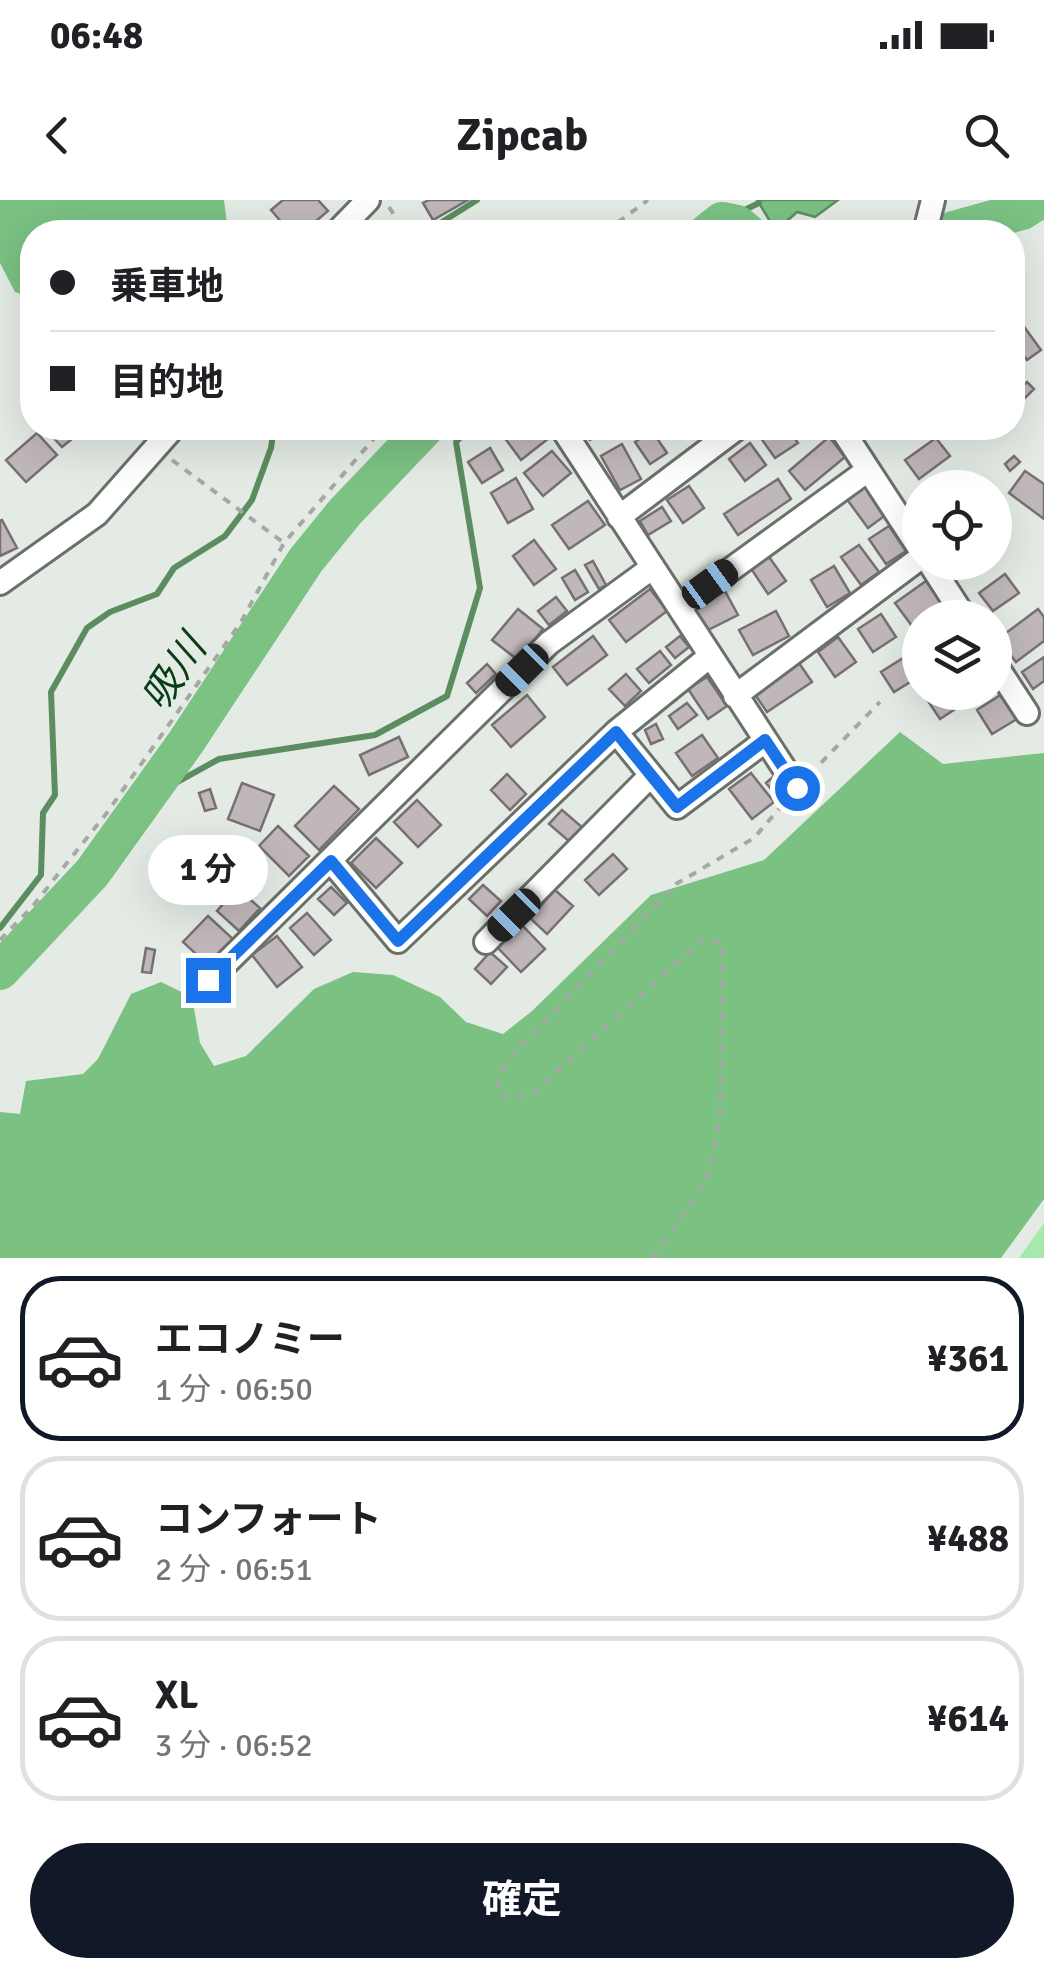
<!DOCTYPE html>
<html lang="ja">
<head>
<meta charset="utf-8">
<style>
	body { margin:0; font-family:Signika,"Noto Sans JP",sans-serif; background:#f6f6f6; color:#202124; height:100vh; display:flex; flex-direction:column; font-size:38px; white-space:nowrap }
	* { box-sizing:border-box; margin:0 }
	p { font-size:32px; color:#757577 }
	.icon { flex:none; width:55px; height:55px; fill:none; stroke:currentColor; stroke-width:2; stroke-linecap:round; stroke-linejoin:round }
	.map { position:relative; height:1058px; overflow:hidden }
	.panel { display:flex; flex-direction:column; background:#fff; flex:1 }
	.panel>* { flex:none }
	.hud { position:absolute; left:20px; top:20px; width:1005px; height:220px; border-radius:40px; box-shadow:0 10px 40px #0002; display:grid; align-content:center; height:220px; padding:0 30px; background:#fff }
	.tools { position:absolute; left:902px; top:270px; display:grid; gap:20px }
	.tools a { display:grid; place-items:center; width:110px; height:110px; border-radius:50%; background:#fff; box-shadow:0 10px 40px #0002; font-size:50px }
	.end { position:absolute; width:45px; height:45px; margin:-22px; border:12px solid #1a73e8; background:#fff; box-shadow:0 0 0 5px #fff }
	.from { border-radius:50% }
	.bubble { position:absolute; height:70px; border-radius:35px; background:#fff; box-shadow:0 10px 40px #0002; font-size:32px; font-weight:700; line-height:70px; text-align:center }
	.car { position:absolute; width:30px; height:60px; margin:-30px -15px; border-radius:12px; box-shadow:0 0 8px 2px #0007; background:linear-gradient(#222 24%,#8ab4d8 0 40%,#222 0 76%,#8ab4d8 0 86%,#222 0) }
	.hud b { display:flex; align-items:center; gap:35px; height:95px; font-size:38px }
	.hud b+b { border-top:2px solid #e0e0e0 }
	.hud i { width:25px; height:25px; background:#202124 }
	ul { padding:18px 0 0; list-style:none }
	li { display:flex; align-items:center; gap:30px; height:165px; margin:0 20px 15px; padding:0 10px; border:5px solid #e0e0e0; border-radius:40px }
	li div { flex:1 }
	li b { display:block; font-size:38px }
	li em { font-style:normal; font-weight:700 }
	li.current { border-color:#111827 }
	li>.icon { width:90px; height:90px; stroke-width:1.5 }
	.primary-button { display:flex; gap:20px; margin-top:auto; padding:20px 30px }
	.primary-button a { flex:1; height:115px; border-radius:60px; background:#111827; color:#fff; font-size:40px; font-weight:700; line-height:115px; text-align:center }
	.status { display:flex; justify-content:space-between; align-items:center; height:70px; padding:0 50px; background:#fff; direction:ltr }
	.status svg { height:28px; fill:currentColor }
	header { display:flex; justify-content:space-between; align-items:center; height:130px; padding:0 30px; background:#fff; font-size:45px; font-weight:700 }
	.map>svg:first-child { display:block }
</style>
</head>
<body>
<div class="status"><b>06:48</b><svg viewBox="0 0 49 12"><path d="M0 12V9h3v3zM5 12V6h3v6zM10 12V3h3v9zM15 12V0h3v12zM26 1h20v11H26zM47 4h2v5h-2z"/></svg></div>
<header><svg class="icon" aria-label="back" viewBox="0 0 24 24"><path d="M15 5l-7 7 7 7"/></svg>Zipcab<svg class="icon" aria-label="search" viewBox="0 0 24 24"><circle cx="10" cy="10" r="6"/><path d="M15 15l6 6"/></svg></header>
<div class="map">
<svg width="1044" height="1058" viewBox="0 0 1044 1058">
	<rect width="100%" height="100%" fill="#e4ebe5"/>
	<!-- green -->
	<path fill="#a7e8ad" d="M1044,1023v35h-25z"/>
	<!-- forest -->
	<path fill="#7ac182" d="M0,0h224l4,32h-196v66l-17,-6 -15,-29z
		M900,532l43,32 101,-11v446l-43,59h-1001v-146l20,2 6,-33 57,-7 15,-15 33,-65 30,-12 31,15 8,46 14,23 32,-10 68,-67 39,-17 40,3 47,22 26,25 37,12 29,-23 119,-116 113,-35z"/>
	<!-- water -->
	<path fill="#7bc283" stroke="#5b8d60" stroke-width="2.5" d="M757,0h81l-23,17 -18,-5 -21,19z"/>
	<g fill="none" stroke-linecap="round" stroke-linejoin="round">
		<!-- stream -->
		<path stroke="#5b8d60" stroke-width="6" d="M722,21l37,-18
			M426,32l51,-32
			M141,602l78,-43 156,-24 72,-39 33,-108 -24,-146 14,-14
			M0,728l41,-53 2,-62 12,-18 -4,-103 36,-64 23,-16 47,-18 17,-26 51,-32 27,-36 19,-52 3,-20"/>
		<!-- river -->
		<path stroke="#7bc283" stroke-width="38" d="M708,32l14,-11 15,3 10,8
			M946,32l76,-21 17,-11
			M0,771l92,-98 94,-131 120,-182 39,-48 80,-84"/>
	</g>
	<!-- building -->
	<path fill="#c0b7bb" stroke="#776f72" stroke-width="2.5" d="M283,0h35l10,11 -25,21h-13l-19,-22z
		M429,0h39l-35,20 -10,-17z
		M1012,110l29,40 -14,10 -15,-20z
		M1027,182l7,7 -21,21 -1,-14z
		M59,228h14l5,6 -16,13 -11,-12z
		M108,228h20l-9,9z
		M516,228h24l9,10 -28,22 -17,-23z
		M580,228h16l4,4 -10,8z
		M766,228h21l11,15 -23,15 -17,-24z
		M652,231l15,22 -17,11 -15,-22z
		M37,233l20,22 -31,27 -20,-22z
		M829,237l16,20 -40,33 -16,-19z
		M936,238l14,18 -31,23 -14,-19z
		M750,243l16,22 -21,16 -16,-22z
		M622,244l19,35 -21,11 -19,-34z
		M490,248l13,22 -21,13 -14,-21z
		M552,251l19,22 -28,23 -19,-23z
		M1014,256l6,6 -10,9 -5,-7z
		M1025,271l19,13v35l-35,-26z
		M960,275l9,13h-27z
		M516,278l17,31 -25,14 -17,-30z
		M778,279l13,20 -53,36 -14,-21z
		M865,284l22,30 -19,14 -22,-30z
		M689,286l15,22 -21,15 -16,-23z
		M588,301l17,24 -36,24 -17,-24z
		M662,307l9,14 -23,14 -8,-14z
		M2,320l15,28 -17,8v-35z
		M889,326l17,25 -20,13 -17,-25z
		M534,340l22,29 -22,16 -21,-29z
		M859,345l20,27 -18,13 -20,-28z
		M767,354l19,27 -18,13 -18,-27z
		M593,361l13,24 -7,4 -14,-24z
		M949,362h33l-23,16z
		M834,366l16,27 -23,14 -16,-27z
		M575,370l13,22 -13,8 -13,-22z
		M1005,374l14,19 -26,18 -14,-18z
		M926,381l17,23 -31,22 -17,-23z
		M650,389l17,22 -41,31 -17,-22z
		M725,391l13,24 -32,16 -12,-23z
		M556,397l11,14 -18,14 -11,-14z
		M518,409l25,20 -25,31 -26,-20z
		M1038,409l6,8v24l-28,21 -18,-23z
		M776,411l13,25 -36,19 -14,-25z
		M881,414l15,23 -23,15 -15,-23z
		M593,436l14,19 -40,30 -14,-18z
		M680,436l9,11 -14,11 -9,-11z
		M838,437l18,25 -21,15 -17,-25z
		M660,451l11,14 -22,18 -12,-14z
		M911,453l9,14v9l-26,16 -13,-20z
		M1044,457v24l-11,8 -11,-17z
		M799,463l13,19 -45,30 -13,-19z
		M487,464l9,10 -20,19 -9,-10z
		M626,474l15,17 -16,15 -16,-17z
		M707,477l20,29 -19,13 -20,-30z
		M927,492h46l2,4 -35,23 -16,-24z
		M1002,494l15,25 -25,15 -15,-24z
		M527,495l18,22 -34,30 -19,-22z
		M687,503l10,12 -19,14 -9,-13z
		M656,524l7,15 -12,5 -6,-14z
		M702,535l16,23 -26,18 -16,-23z
		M399,537l9,20 -39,18 -9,-20z
		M751,573l23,29 -22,17 -23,-30z
		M507,574l19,20 -16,16 -19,-20z
		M775,575l10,13 -9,7 -10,-12z
		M242,583l32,12 -14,36 -32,-12z
		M334,586l25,23 -40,41 -24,-24z
		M210,589l6,19 -11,3 -6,-18z
		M417,600l24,25 -23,22 -24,-25z
		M562,610l21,18 -13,14 -21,-18z
		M278,626l31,30 -20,20 -30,-30z
		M376,638l26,25 -26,25 -25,-25z
		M613,654l14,15 -28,26 -14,-15z
		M223,658l2,22 -41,5 -2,-22z
		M483,685l18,16 -14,15 -18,-17z
		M331,687l16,16 -13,12 -16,-16z
		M237,688l23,20 -21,23 -22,-20z
		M555,690l18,16 -26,28 -17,-16z
		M307,713l24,27 -17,15 -24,-27z
		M208,716l26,24 -25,26 -26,-24z
		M520,723l25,26 -24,23 -25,-26z
		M277,736l25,31 -25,20 -25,-32z
		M146,748l9,2 -4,23 -9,-1z
		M490,752l17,15 -16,17 -16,-15z"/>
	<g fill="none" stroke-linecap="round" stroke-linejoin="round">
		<!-- minor casing -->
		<g stroke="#6a706a" stroke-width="28">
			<path id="minor" d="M337,32l31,-32
				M925,32l8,-32
				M562,228l235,360
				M841,228l79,121
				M619,317l118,-89
				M929,362l36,56
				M0,383l97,-69 76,-86
				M679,407l189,-137
				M995,464l32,49
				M735,496l185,-138
				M616,532l61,75 88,-66
				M331,661l67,80 218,-209 93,-75
				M486,742l165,-167
				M209,780l340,-337 104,-76"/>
		</g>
		<!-- path -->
		<path stroke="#a4a9a4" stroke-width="4" stroke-dasharray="8 8" stroke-linecap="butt" d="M389,7l16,25
			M605,32l43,-32
			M172,260l112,83
			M810,574l70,-72
			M0,740l32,-33 74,-93 135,-192 43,-79 99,-115
			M653,1058l53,-77 14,-59 2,-180 -19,-3 -173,157h-26l-7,-12 10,-23 169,-177 78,-46 30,-35"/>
		<!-- minor -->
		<use href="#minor" stroke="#fff" stroke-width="22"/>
	</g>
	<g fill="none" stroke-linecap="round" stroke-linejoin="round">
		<!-- route -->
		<path stroke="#1a73e8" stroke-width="12" d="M208,780l123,-119 67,80 218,-209 61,75 88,-67 32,48"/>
	</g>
	<g text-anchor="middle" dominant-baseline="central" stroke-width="9" stroke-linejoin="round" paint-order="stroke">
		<!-- water labels -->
		<g font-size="40" font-style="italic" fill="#093e15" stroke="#e4ebe5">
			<text transform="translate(174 473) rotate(-56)">吸川</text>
		</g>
	</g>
</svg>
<div class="tools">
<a><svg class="icon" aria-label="locate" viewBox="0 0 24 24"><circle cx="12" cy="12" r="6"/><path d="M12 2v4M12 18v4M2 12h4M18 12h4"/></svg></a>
<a><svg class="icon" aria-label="layers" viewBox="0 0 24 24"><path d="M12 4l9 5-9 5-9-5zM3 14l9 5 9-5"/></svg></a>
</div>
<i class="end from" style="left:797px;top:588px"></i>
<i class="end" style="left:208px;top:780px"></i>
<div class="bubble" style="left:148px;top:635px;width:120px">1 分</div>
<i class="car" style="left:710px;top:384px;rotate:54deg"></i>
<i class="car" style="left:522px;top:470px;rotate:225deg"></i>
<i class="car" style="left:514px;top:715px;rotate:225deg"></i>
<div class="hud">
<b><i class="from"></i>乗車地</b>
<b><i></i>目的地</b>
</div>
</div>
<section class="panel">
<ul>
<li class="current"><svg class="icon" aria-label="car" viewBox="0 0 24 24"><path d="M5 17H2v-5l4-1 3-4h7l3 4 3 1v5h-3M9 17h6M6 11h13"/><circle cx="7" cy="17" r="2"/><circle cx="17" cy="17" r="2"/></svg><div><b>エコノミー</b><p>1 分 · 06:50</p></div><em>¥361</em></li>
<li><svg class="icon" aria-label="car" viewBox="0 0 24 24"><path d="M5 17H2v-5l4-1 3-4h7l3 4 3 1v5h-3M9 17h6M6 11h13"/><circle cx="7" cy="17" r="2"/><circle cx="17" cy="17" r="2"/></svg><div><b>コンフォート</b><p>2 分 · 06:51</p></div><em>¥488</em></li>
<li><svg class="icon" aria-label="car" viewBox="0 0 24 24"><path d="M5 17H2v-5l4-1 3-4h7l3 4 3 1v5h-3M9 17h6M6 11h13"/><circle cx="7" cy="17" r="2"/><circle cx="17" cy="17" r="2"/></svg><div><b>XL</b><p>3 分 · 06:52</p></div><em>¥614</em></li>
</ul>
<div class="primary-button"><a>確定</a></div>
</section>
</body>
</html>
